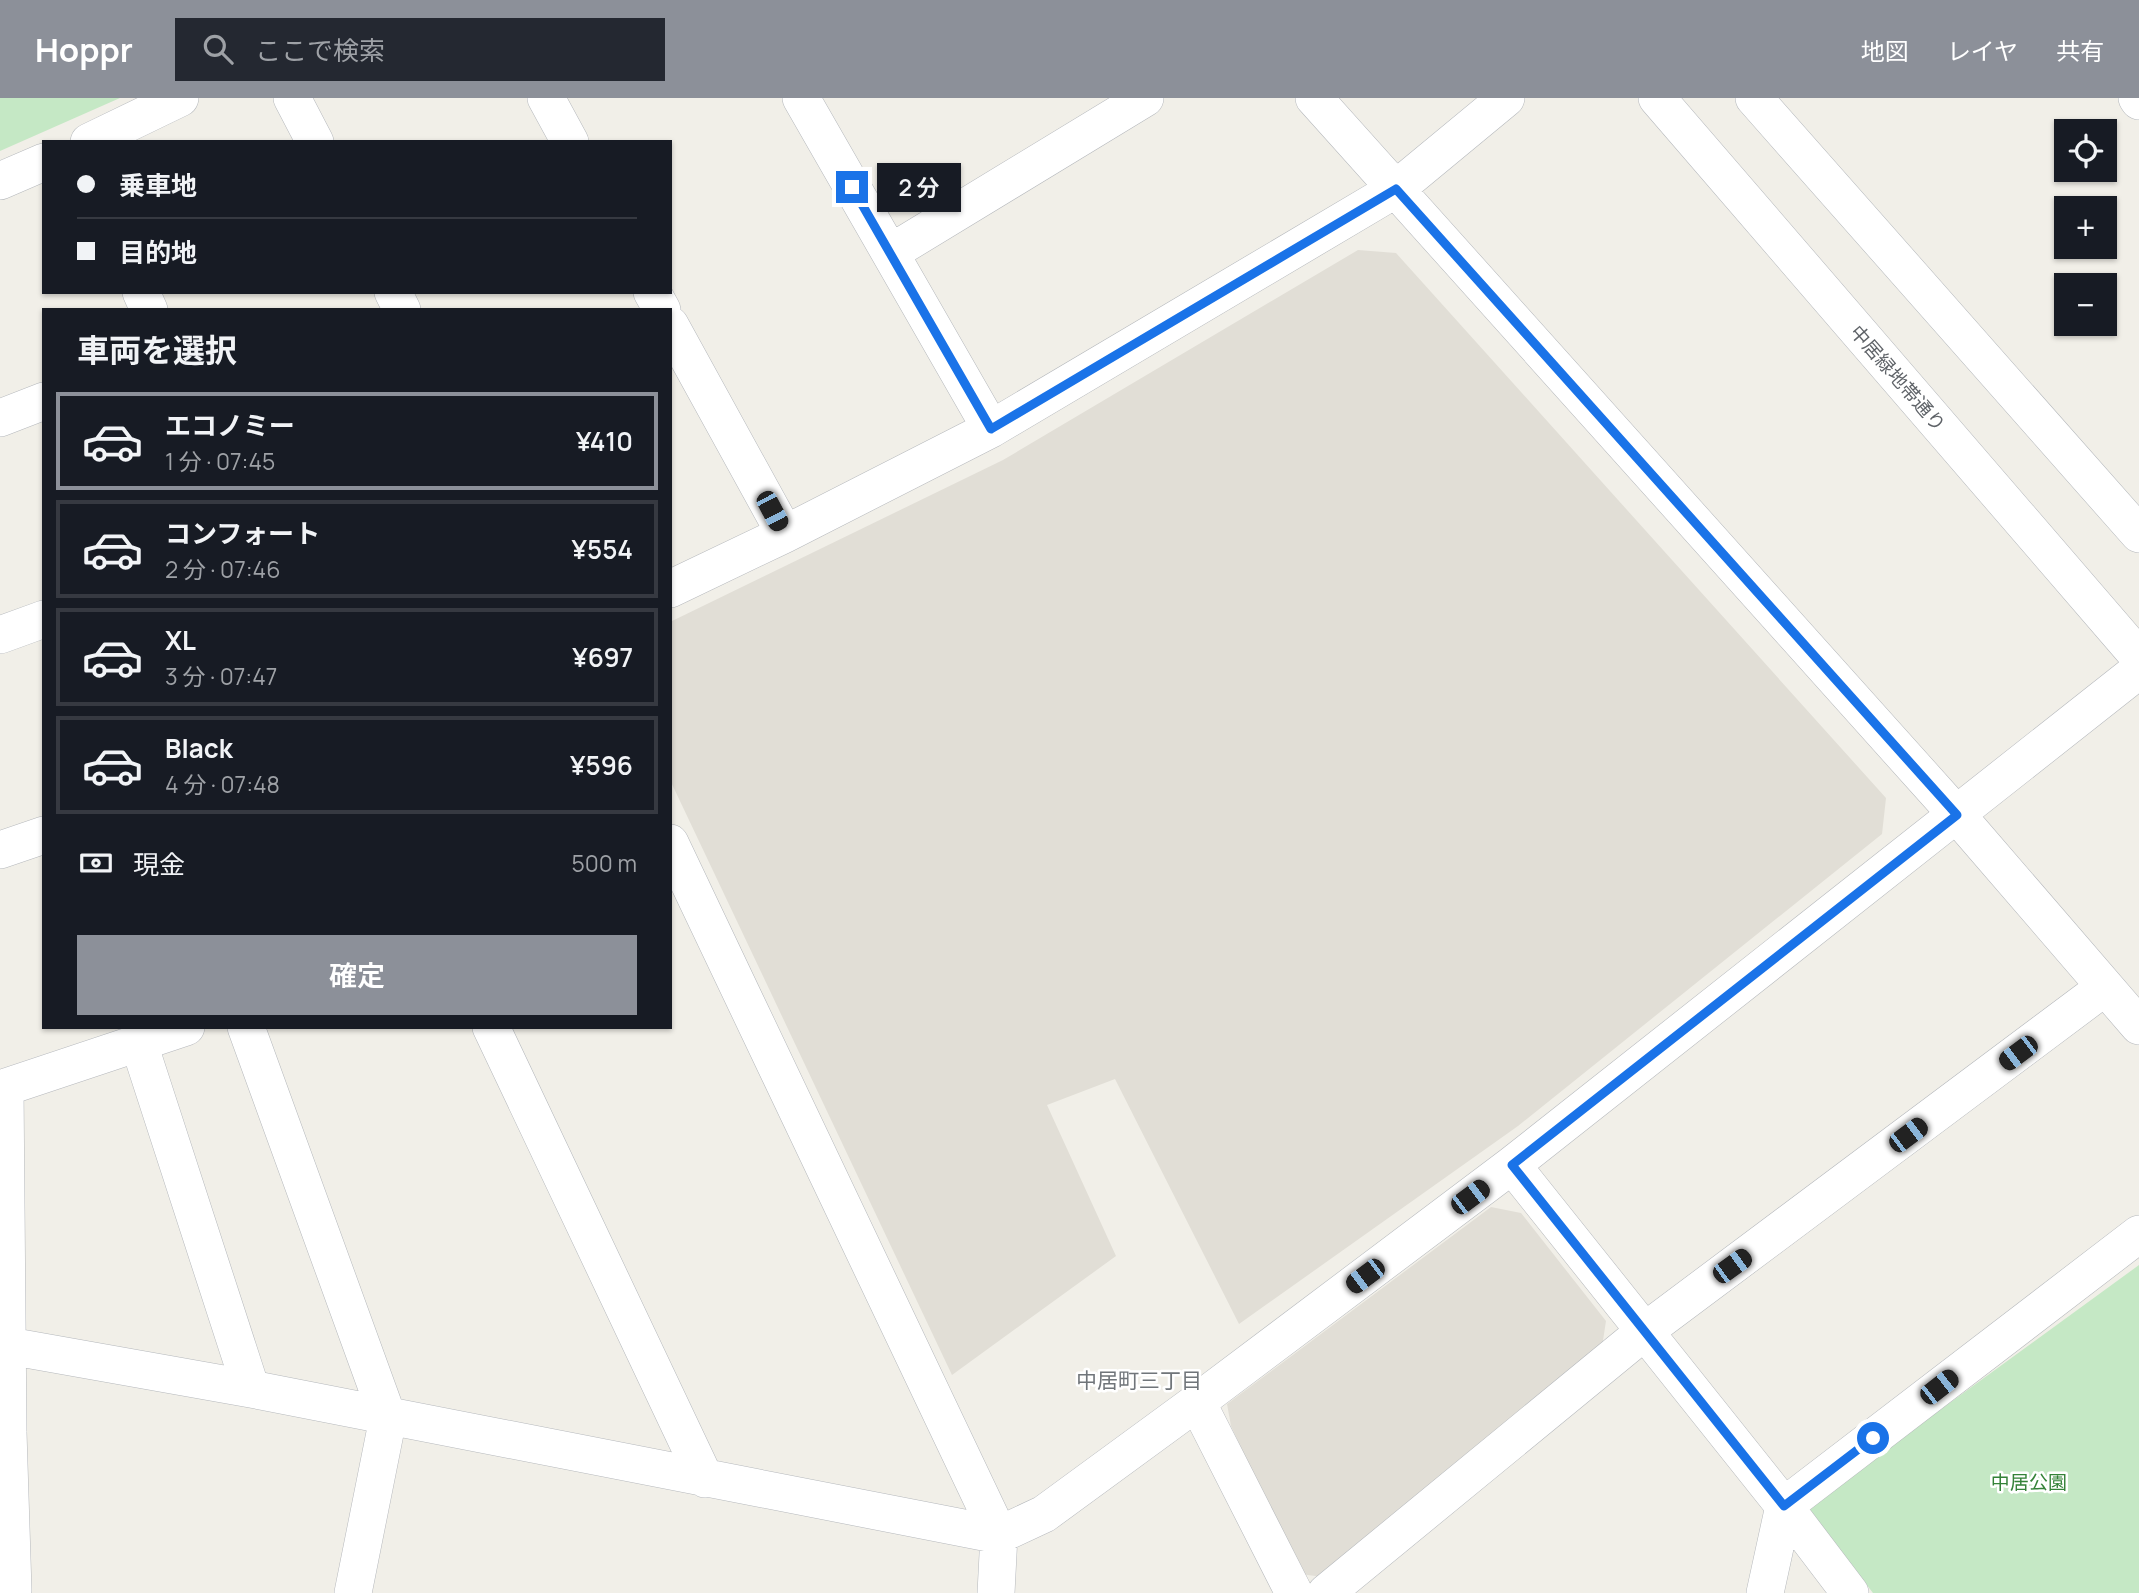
<!DOCTYPE html>
<html lang="ja">
<head>
<meta charset="utf-8">
<style>
	body { margin:0; font-family:Manrope,"Noto Sans JP",sans-serif; background:#242831; color:#f1f3f6; height:100vh; display:flex; flex-direction:column; font-size:26px; white-space:nowrap }
	* { box-sizing:border-box; margin:0 }
	p { font-size:23px; color:#9ea1a6 }
	.icon { flex:none; width:38px; height:38px; fill:none; stroke:currentColor; stroke-width:2; stroke-linecap:round; stroke-linejoin:round }
	.map { position:relative; flex:1; overflow:hidden }
	.drawer { position:absolute; left:42px; top:210px; width:630px; height:721px; display:flex; flex-direction:column; background:#171b24; border-radius:0px; box-shadow:0 2px 5px #0004 }
	.drawer>* { flex:none }
	.top-card { position:absolute; left:42px; top:42px; width:630px; height:154px; border-radius:0px; box-shadow:0 2px 5px #0004; display:grid; align-content:center; height:154px; padding:0 35px; background:#171b24 }
	.tools { position:absolute; left:2054px; top:21px; display:grid; gap:14px }
	.tools a { display:grid; place-items:center; width:63px; height:63px; border-radius:0px; background:#171b24; box-shadow:0 2px 5px #0004; font-size:35px }
	.end { position:absolute; width:32px; height:32px; margin:-16px; border:9px solid #1a73e8; background:#fff; box-shadow:0 0 0 4px #fff }
	.from { border-radius:50% }
	.bubble { position:absolute; height:49px; border-radius:0px; background:#171b24; box-shadow:0 2px 5px #0004; font-size:23px; font-weight:600; line-height:49px; text-align:center }
	.car { position:absolute; width:21px; height:42px; margin:-21px -10px; border-radius:9px; box-shadow:0 0 5px 2px #0007; background:linear-gradient(#222 24%,#8ab4d8 0 40%,#222 0 76%,#8ab4d8 0 86%,#222 0) }
	.top-card b { display:flex; align-items:center; gap:24px; height:66px; font-size:26px }
	.top-card b+b { border-top:2px solid #363941 }
	.top-card i { width:18px; height:18px; background:#f1f3f6 }
	ul { padding:0; list-style:none }
	li { display:flex; align-items:center; gap:21px; height:98px; margin:0 14px 10px; padding:0 21px; border:4px solid #363941; border-radius:0px }
	li div { flex:1 }
	li b { display:block; font-size:26px }
	li em { font-style:normal; font-weight:600 }
	li.selected { border-color:#8c9099 }
	li>.icon { width:63px; height:63px; stroke-width:1.5 }
	h2 { padding:0 35px; font-size:32px; line-height:84px }
	.pay { display:flex; align-items:center; gap:18px; height:77px; padding:0 35px; font-size:26px }
	.pay p { margin-inline-start:auto }
	.button { display:flex; gap:14px; margin-top:auto; padding:14px 35px }
	.button a { flex:1; height:80px; border-radius:0px; background:#8c9099; color:#fff; font-size:28px; font-weight:600; line-height:80px; text-align:center }
	header { display:flex; align-items:center; gap:42px; box-sizing:border-box; height:98px; padding:0 35px; background:#8c9099; color:#fff }
	header strong { font-size:33px }
	nav { display:flex; gap:38px; margin-inline-start:auto; font-size:24px }
	.search { width:490px; height:63px; background:#242831; display:flex; align-items:center; gap:18px; box-sizing:border-box; padding:0 24px; border-radius:0px; color:#9ea1a6; font-size:26px }
	.map>svg:first-child { display:block }
</style>
</head>
<body>
<header>
<strong>Hoppr</strong>
<div class="search"><svg class="icon" aria-label="search" viewBox="0 0 24 24"><circle cx="10" cy="10" r="6"/><path d="M15 15l6 6"/></svg>ここで検索</div>
<nav><a>地図</a><a>レイヤ</a><a>共有</a></nav>
</header>
<div class="map">
<svg width="2139" height="1495" viewBox="0 0 2139 1495">
	<rect width="100%" height="100%" fill="#f1efe8"/>
	<!-- education -->
	<path fill="#e1ded6" d="M1358,152l38,3 490,545 -4,36 -364,292 -279,198 -124,-245 -68,26 69,151 -164,119 -282,-595v-158l333,-162z
		M1491,1109l30,6 85,108 -4,26 -279,230 -23,-3 -69,-148 -4,-22z"/>
	<!-- green -->
	<path fill="#c5e8c5" d="M0,0h120l-120,53z
		M2139,1167v328h-266l-66,-86z"/>
	<g fill="none" stroke-linecap="round" stroke-linejoin="round">
		<!-- minor casing -->
		<g stroke="#b5b8bc" stroke-width="38">
			<path id="minor" d="M292,0l23,44
				M546,0l24,44
				M801,0l190,331
				M1314,0l643,717 182,211
				M1657,0l482,559
				M1754,0l385,436
				M2137,0l2,3
				M89,44l91,-44
				M0,83l44,-19
				M890,155l255,-155
				M141,194l8,18
				M393,194l9,18
				M652,194l10,18
				M670,227l115,209
				M0,320l44,-17
				M670,491l115,-55 206,-105 405,-240 110,-91
				M0,537l44,-16
				M670,745l329,692 -3,58
				M0,752l44,-15
				M246,929l142,391 -35,175
				M491,929l214,452
				M139,946l112,345
				M5,990l3,344 5,158
				M0,991l186,-62
				M1512,1067l272,341 66,87
				M9,1248l242,43 748,146 45,-21 153,-112 315,-237 627,-495
				M1197,1304l97,191
				M1326,1495l319,-262 460,-344
				M1765,1495l19,-87 355,-272"/>
		</g>
		<!-- minor -->
		<use href="#minor" stroke="#fff" stroke-width="37"/>
	</g>
	<g fill="none" stroke-linecap="round" stroke-linejoin="round">
		<!-- route -->
		<path stroke="#1a73e8" stroke-width="9" d="M852,89l139,242 405,-240 561,626 -445,350 272,341 89,-68"/>
	</g>
	<g text-anchor="middle" dominant-baseline="central" stroke-width="5" stroke-linejoin="round" paint-order="stroke">
		<!-- street labels -->
		<g font-size="19" fill="#5f6368" stroke="#fff">
			<text transform="translate(1898 280) rotate(49)">中居緑地帯通り</text>
		</g>
		<!-- park labels -->
		<g font-size="19" fill="#348238" stroke="#fff">
			<text x="2029" y="1384">中居公園</text>
		</g>
		<!-- neighbourhood labels -->
		<g font-size="21" fill="#70757a" stroke="#fff">
			<text x="1139" y="1282">中居町三丁目</text>
		</g>
	</g>
</svg>
<div class="tools">
<a><svg class="icon" aria-label="locate" viewBox="0 0 24 24"><circle cx="12" cy="12" r="6"/><path d="M12 2v4M12 18v4M2 12h4M18 12h4"/></svg></a>
<a>+</a>
<a>−</a>
</div>
<i class="end from" style="left:1873px;top:1340px"></i>
<i class="end" style="left:852px;top:89px"></i>
<div class="bubble" style="left:877px;top:65px;width:84px">2 分</div>
<i class="car" style="left:772px;top:413px;rotate:152deg"></i>
<i class="car" style="left:2018px;top:955px;rotate:233deg"></i>
<i class="car" style="left:1908px;top:1037px;rotate:53deg"></i>
<i class="car" style="left:1470px;top:1099px;rotate:53deg"></i>
<i class="car" style="left:1732px;top:1168px;rotate:54deg"></i>
<i class="car" style="left:1365px;top:1178px;rotate:233deg"></i>
<i class="car" style="left:1939px;top:1289px;rotate:52deg"></i>
<div class="top-card">
<b><i class="from"></i>乗車地</b>
<b><i></i>目的地</b>
</div>
<section class="drawer">
<h2>車両を選択</h2>
<ul>
<li class="selected"><svg class="icon" aria-label="car" viewBox="0 0 24 24"><path d="M5 17H2v-5l4-1 3-4h7l3 4 3 1v5h-3M9 17h6M6 11h13"/><circle cx="7" cy="17" r="2"/><circle cx="17" cy="17" r="2"/></svg><div><b>エコノミー</b><p>1 分 · 07:45</p></div><em>¥410</em></li>
<li><svg class="icon" aria-label="car" viewBox="0 0 24 24"><path d="M5 17H2v-5l4-1 3-4h7l3 4 3 1v5h-3M9 17h6M6 11h13"/><circle cx="7" cy="17" r="2"/><circle cx="17" cy="17" r="2"/></svg><div><b>コンフォート</b><p>2 分 · 07:46</p></div><em>¥554</em></li>
<li><svg class="icon" aria-label="car" viewBox="0 0 24 24"><path d="M5 17H2v-5l4-1 3-4h7l3 4 3 1v5h-3M9 17h6M6 11h13"/><circle cx="7" cy="17" r="2"/><circle cx="17" cy="17" r="2"/></svg><div><b>XL</b><p>3 分 · 07:47</p></div><em>¥697</em></li>
<li><svg class="icon" aria-label="car" viewBox="0 0 24 24"><path d="M5 17H2v-5l4-1 3-4h7l3 4 3 1v5h-3M9 17h6M6 11h13"/><circle cx="7" cy="17" r="2"/><circle cx="17" cy="17" r="2"/></svg><div><b>Black</b><p>4 分 · 07:48</p></div><em>¥596</em></li>
</ul>
<div class="pay"><svg class="icon" aria-label="cash" viewBox="0 0 24 24"><path d="M3 7h18v10H3z"/><circle cx="12" cy="12" r="2"/></svg>現金<p>500 m</p></div>
<div class="button"><a>確定</a></div>
</section>
</div>
</body>
</html>
